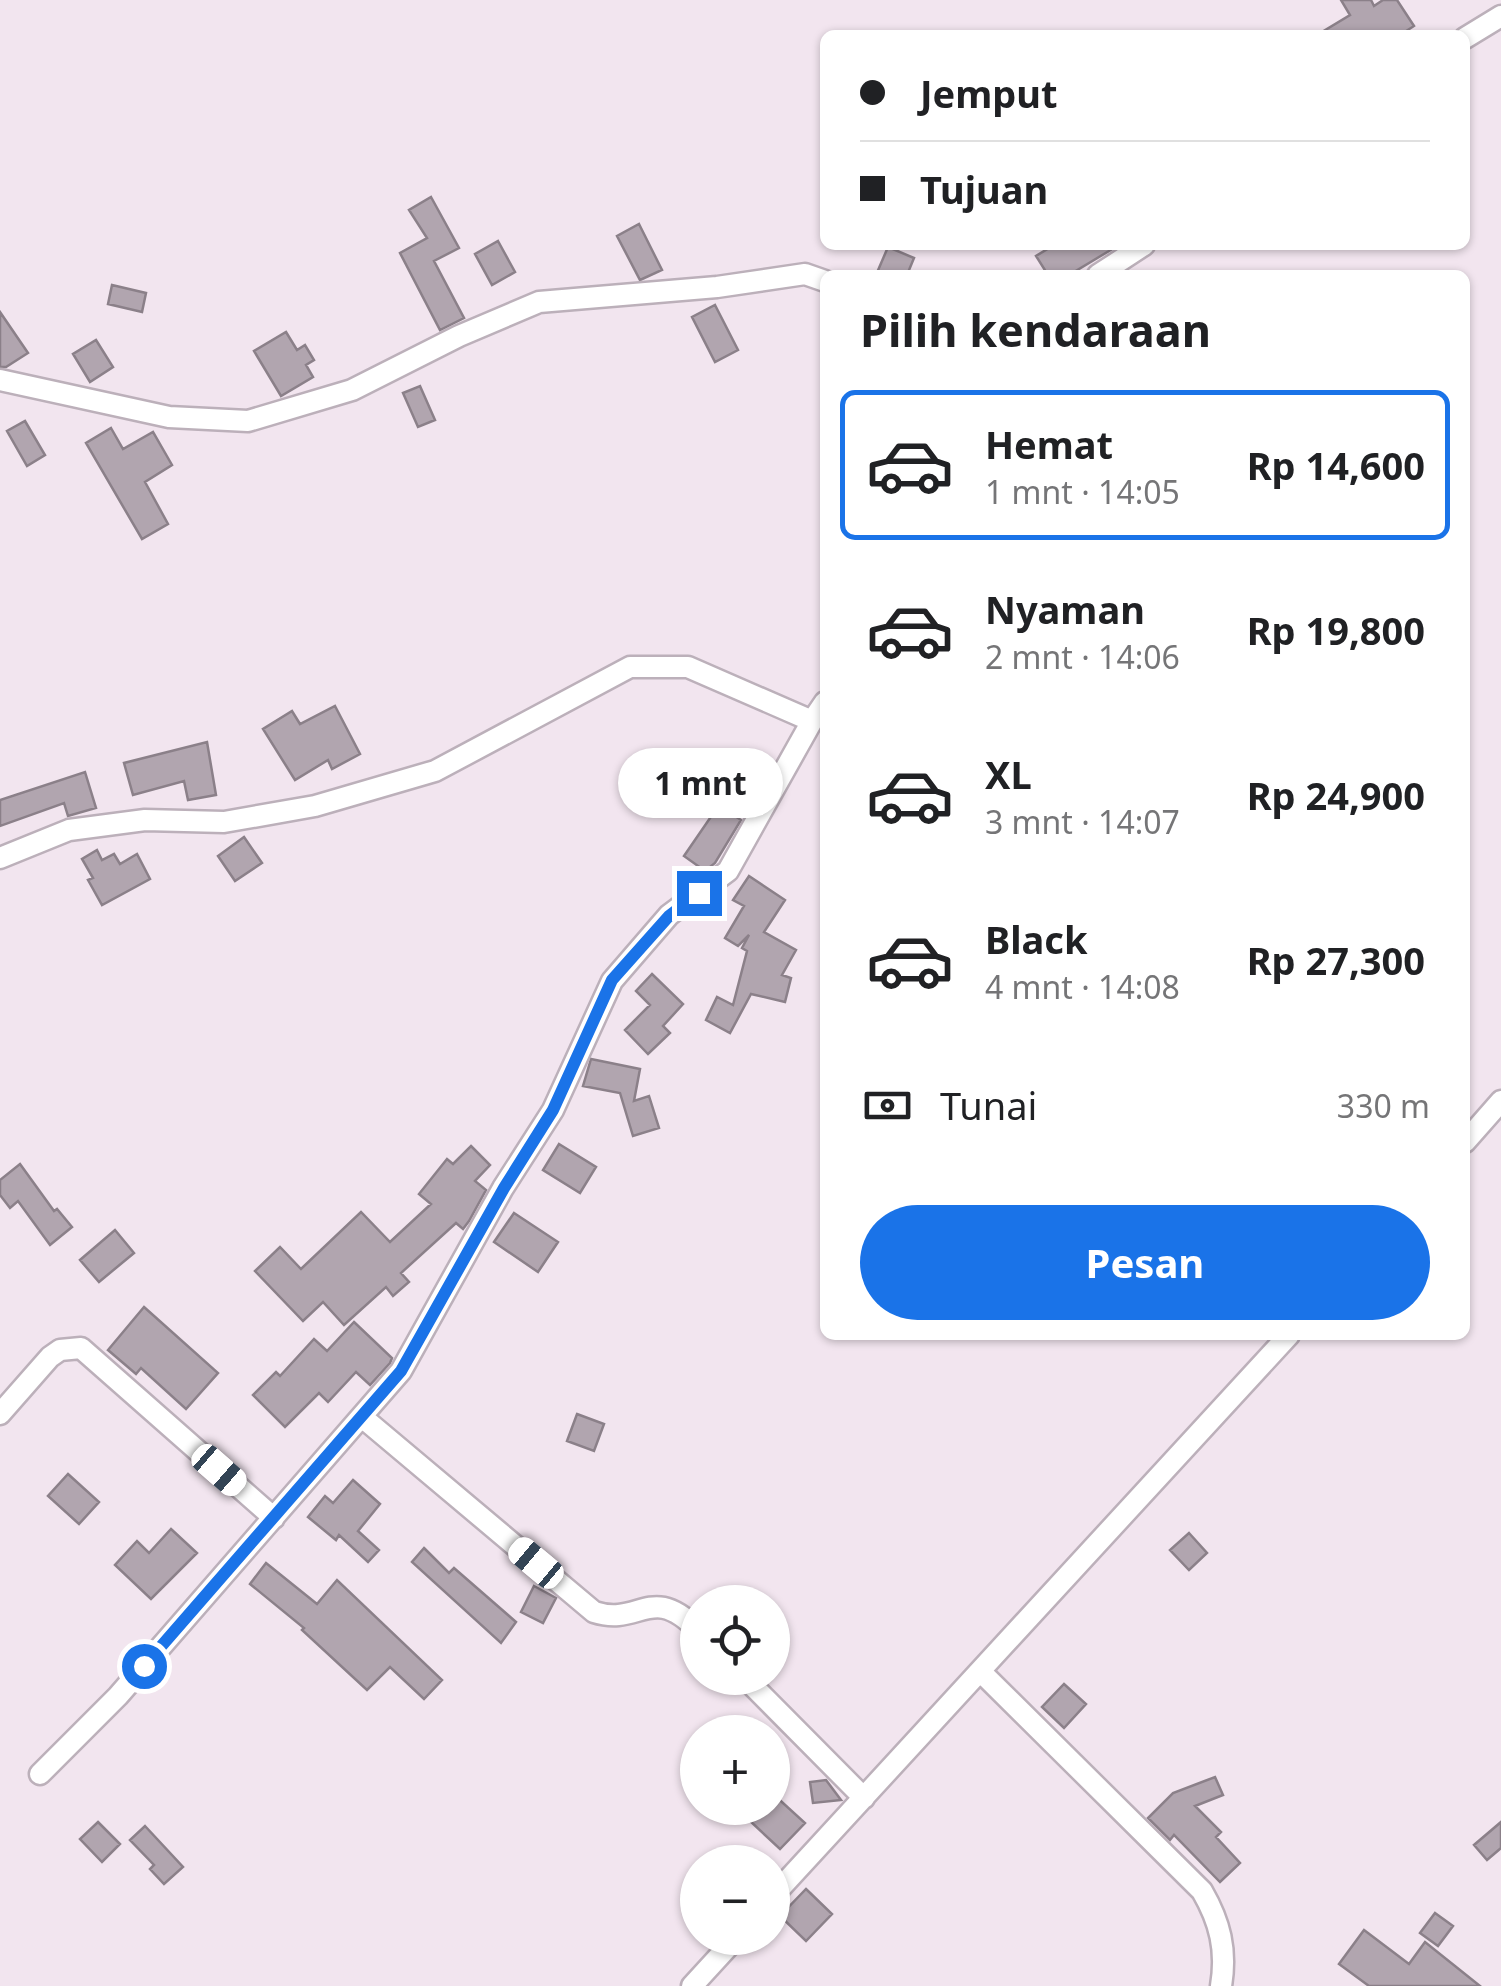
<!DOCTYPE html>
<html lang="id">
<head>
<meta charset="utf-8">
<style>
	body { margin:0; font-family:"Noto Sans",sans-serif; background:#f6f6f6; color:#202124; height:100vh; display:flex; flex-direction:column; font-size:38px; white-space:nowrap }
	* { box-sizing:border-box; margin:0 }
	p { font-size:32px; color:#757577 }
	.icon { flex:none; width:55px; height:55px; fill:none; stroke:currentColor; stroke-width:2; stroke-linecap:round; stroke-linejoin:round }
	.map { position:relative; flex:1; overflow:hidden }
	.details { position:absolute; left:820px; top:270px; width:650px; height:1070px; display:flex; flex-direction:column; background:#fff; border-radius:15px; box-shadow:0 2px 8px #0004 }
	.details>* { flex:none }
	.hud { position:absolute; left:820px; top:30px; width:650px; height:220px; border-radius:15px; box-shadow:0 2px 8px #0004; display:grid; align-content:center; height:220px; padding:0 40px; background:#fff }
	.tools { position:absolute; left:680px; top:1585px; display:grid; gap:20px }
	.tools a { display:grid; place-items:center; width:110px; height:110px; border-radius:50%; background:#fff; box-shadow:0 2px 8px #0004; font-size:50px }
	.end { position:absolute; width:45px; height:45px; margin:-22px; border:12px solid #1a73e8; background:#fff; box-shadow:0 0 0 5px #fff }
	.from { border-radius:50% }
	.bubble { position:absolute; height:70px; border-radius:35px; background:#fff; box-shadow:0 2px 8px #0004; font-size:32px; font-weight:700; line-height:70px; text-align:center }
	.car { position:absolute; width:30px; height:60px; margin:-30px -15px; border-radius:12px; box-shadow:0 0 8px 2px #0007; background:linear-gradient(#fff 24%,#345 0 40%,#fff 0 76%,#345 0 86%,#fff 0) }
	.hud b { display:flex; align-items:center; gap:35px; height:95px; font-size:38px }
	.hud b+b { border-top:2px solid #e0e0e0 }
	.hud i { width:25px; height:25px; background:#202124 }
	ul { padding:0; list-style:none }
	li { display:flex; align-items:center; gap:30px; height:150px; margin:0 20px 15px; padding:0 20px; border:5px solid transparent; border-radius:15px }
	li div { flex:1 }
	li b { display:block; font-size:38px }
	li em { font-style:normal; font-weight:700 }
	li.on { border-color:#1a73e8 }
	li>.icon { width:90px; height:90px; stroke-width:1.5 }
	h2 { padding:0 40px; font-size:45px; line-height:120px }
	.pay { display:flex; align-items:center; gap:25px; height:110px; padding:0 40px; font-size:38px }
	.pay p { margin-inline-start:auto }
	.button { display:flex; gap:20px; margin-top:auto; padding:20px 40px }
	.button a { flex:1; height:115px; border-radius:60px; background:#1a73e8; color:#fff; font-size:40px; font-weight:700; line-height:115px; text-align:center }
	.map>svg:first-child { display:block }
</style>
</head>
<body>
<div class="map">
<svg width="1501" height="1986" viewBox="0 0 1501 1986">
	<rect width="100%" height="100%" fill="#f2e5ef"/>
	<!-- building -->
	<path fill="#b1a5af" stroke="#8b8089" stroke-width="2.5" d="M1341,0h30l3,6 9,-6h14l17,26 -14,9h-83l33,-20z
		M431,197l28,51 -25,13 30,57 -24,12 -40,-77 27,-15 -18,-28z
		M639,224l23,46 -22,10 -23,-44z
		M498,241l17,31 -23,13 -17,-31z
		M1054,245h65l-50,30h-21l-12,-19z
		M888,247l26,11 -7,17h-31z
		M112,285l34,8 -4,19 -34,-8z
		M715,305l23,45 -23,12 -23,-45z
		M0,312l28,41 -22,14h-6z
		M286,332l11,18 8,-5 9,15 -8,5 7,12 -32,19 -27,-45z
		M96,340l17,27 -23,15 -17,-28z
		M420,386l15,34 -17,7 -15,-34z
		M25,421l20,34 -18,11 -20,-35z
		M111,428l12,21 30,-17 19,33 -27,17 23,42 -26,15 -56,-96z
		M335,706l25,48 -28,15 -4,-9 -33,20 -32,-51 29,-18 8,13z
		M207,742l9,53 -28,5 -4,-19 -51,14 -9,-32z
		M85,772l11,36 -28,8 -4,-13 -64,23v-26z
		M719,805l22,15 -26,43 -10,8 -21,-15z
		M244,837l18,26 -27,18 -17,-25z
		M97,850l5,10 12,-6 6,10 17,-10 13,25 -48,26 -14,-25 5,-2 -11,-19z
		M749,876l36,24 -21,32 32,18 -14,25 9,3 -6,24 -34,-8 -21,39 -24,-13 11,-23 16,8 14,-54 -5,-3 7,-13 -11,11 -13,-8 19,-32 -11,-6z
		M652,974l31,30 -20,22 7,7 -22,21 -23,-24 25,-25 -14,-14z
		M591,1059l49,10 -6,32 15,-5 10,32 -26,8 -13,-43 -37,-7z
		M559,1144l37,23 -16,26 -37,-23z
		M471,1146l19,19 -15,16 11,9 -17,31 -6,8 -7,-6 -55,50 8,9 -16,14 -7,-9 -42,38 -21,-23 -20,19 -48,-50 25,-24 21,22 60,-57 29,30 41,-38 -12,-10 28,-35 6,5z
		M20,1164l34,47 3,-2 15,18 -22,18 -32,-44 -8,7 -10,-13v-15z
		M514,1213l44,29 -20,30 -44,-30z
		M115,1230l19,23 -35,29 -19,-22z
		M144,1307l74,66 -32,36 -45,-41 -5,6 -28,-24z
		M354,1322l38,36 -2,5 -20,22 -14,-13 -28,30 -9,-9 -34,34 -32,-32 23,-23 4,4 34,-37 13,12z
		M577,1414l27,10 -10,27 -27,-10z
		M68,1474l31,28 -20,22 -31,-28z
		M353,1480l27,24 -22,27 21,19 -11,12 -29,-27 -3,5 -28,-23 17,-21 8,7z
		M171,1529l26,24 -46,46 -36,-34 22,-24 12,12z
		M1189,1533l18,20 -18,17 -19,-20z
		M424,1548l25,25 5,-5 62,54 -15,21 -89,-81z
		M266,1563l51,41 20,-24 105,100 -18,19 -34,-32 -23,23 -65,-60 2,-2 -54,-44z
		M534,1586l22,12 -13,25 -22,-11z
		M1064,1684l22,20 -22,24 -22,-21z
		M1215,1777l8,18 -28,11 26,26 -5,5 24,26 -20,19 -46,-47 -4,5 -22,-22 25,-25z
		M826,1780l15,20 -28,3 -3,-21z
		M772,1793l33,30 -25,26 -30,-28 13,-13h9z
		M98,1822l22,22 -18,18 -22,-23z
		M1501,1822v26l-14,12 -13,-15z
		M145,1826l38,41 -19,17 -14,-15 4,-4 -24,-25z
		M806,1889l26,25 -26,27 -26,-25z
		M1435,1913l18,13 -15,20 -18,-13z
		M1364,1930l45,34 16,-22 55,44h-111l-30,-22z"/>
	<g fill="none" stroke-linecap="round" stroke-linejoin="round">
		<!-- street casing -->
		<g stroke="#bcb0ba" stroke-width="25">
			<path id="street" d="M1465,38l36,-22
				M1098,275l46,-30
				M0,380l169,37 79,4 104,-31 107,-54 80,-34 178,-15 88,-13 20,7
				M0,858l69,-28 76,-10 79,2 91,-16 120,-35 195,-104h58l124,54 13,-19
				M1465,1142l36,-41
				M0,1414l50,-57 10,-7 21,-2 193,170
				M362,1417l232,195c47,15 56,-30 104,18
				M981,1672l221,219c18,31 25,59 19,95
				M745,1678l119,120
				M40,1774l78,-78 283,-325 102,-183 50,-78 59,-129 57,-66 59,-44 84,-150
				M772,1897l517,-562
				M692,1986l44,-48"/>
		</g>
		<!-- street -->
		<use href="#street" stroke="#fff" stroke-width="20"/>
	</g>
	<g fill="none" stroke-linecap="round" stroke-linejoin="round">
		<!-- route -->
		<path stroke="#1a73e8" stroke-width="12" d="M144,1666l257,-295 103,-183 49,-78 59,-130 57,-64 30,-23"/>
	</g>
</svg>
<div class="tools">
<a><svg class="icon" aria-label="locate" viewBox="0 0 24 24"><circle cx="12" cy="12" r="6"/><path d="M12 2v4M12 18v4M2 12h4M18 12h4"/></svg></a>
<a>+</a>
<a>−</a>
</div>
<i class="end from" style="left:144px;top:1666px"></i>
<i class="end" style="left:699px;top:893px"></i>
<div class="bubble" style="left:618px;top:748px;width:165px">1 mnt</div>
<i class="car" style="left:219px;top:1470px;rotate:131deg"></i>
<i class="car" style="left:536px;top:1563px;rotate:310deg"></i>
<div class="hud">
<b><i class="from"></i>Jemput</b>
<b><i></i>Tujuan</b>
</div>
<section class="details">
<h2>Pilih kendaraan</h2>
<ul>
<li class="on"><svg class="icon" aria-label="car" viewBox="0 0 24 24"><path d="M5 17H2v-5l4-1 3-4h7l3 4 3 1v5h-3M9 17h6M6 11h13"/><circle cx="7" cy="17" r="2"/><circle cx="17" cy="17" r="2"/></svg><div><b>Hemat</b><p>1 mnt · 14:05</p></div><em>Rp 14,600</em></li>
<li><svg class="icon" aria-label="car" viewBox="0 0 24 24"><path d="M5 17H2v-5l4-1 3-4h7l3 4 3 1v5h-3M9 17h6M6 11h13"/><circle cx="7" cy="17" r="2"/><circle cx="17" cy="17" r="2"/></svg><div><b>Nyaman</b><p>2 mnt · 14:06</p></div><em>Rp 19,800</em></li>
<li><svg class="icon" aria-label="car" viewBox="0 0 24 24"><path d="M5 17H2v-5l4-1 3-4h7l3 4 3 1v5h-3M9 17h6M6 11h13"/><circle cx="7" cy="17" r="2"/><circle cx="17" cy="17" r="2"/></svg><div><b>XL</b><p>3 mnt · 14:07</p></div><em>Rp 24,900</em></li>
<li><svg class="icon" aria-label="car" viewBox="0 0 24 24"><path d="M5 17H2v-5l4-1 3-4h7l3 4 3 1v5h-3M9 17h6M6 11h13"/><circle cx="7" cy="17" r="2"/><circle cx="17" cy="17" r="2"/></svg><div><b>Black</b><p>4 mnt · 14:08</p></div><em>Rp 27,300</em></li>
</ul>
<div class="pay"><svg class="icon" aria-label="cash" viewBox="0 0 24 24"><path d="M3 7h18v10H3z"/><circle cx="12" cy="12" r="2"/></svg>Tunai<p>330 m</p></div>
<div class="button"><a>Pesan</a></div>
</section>
</div>
</body>
</html>
